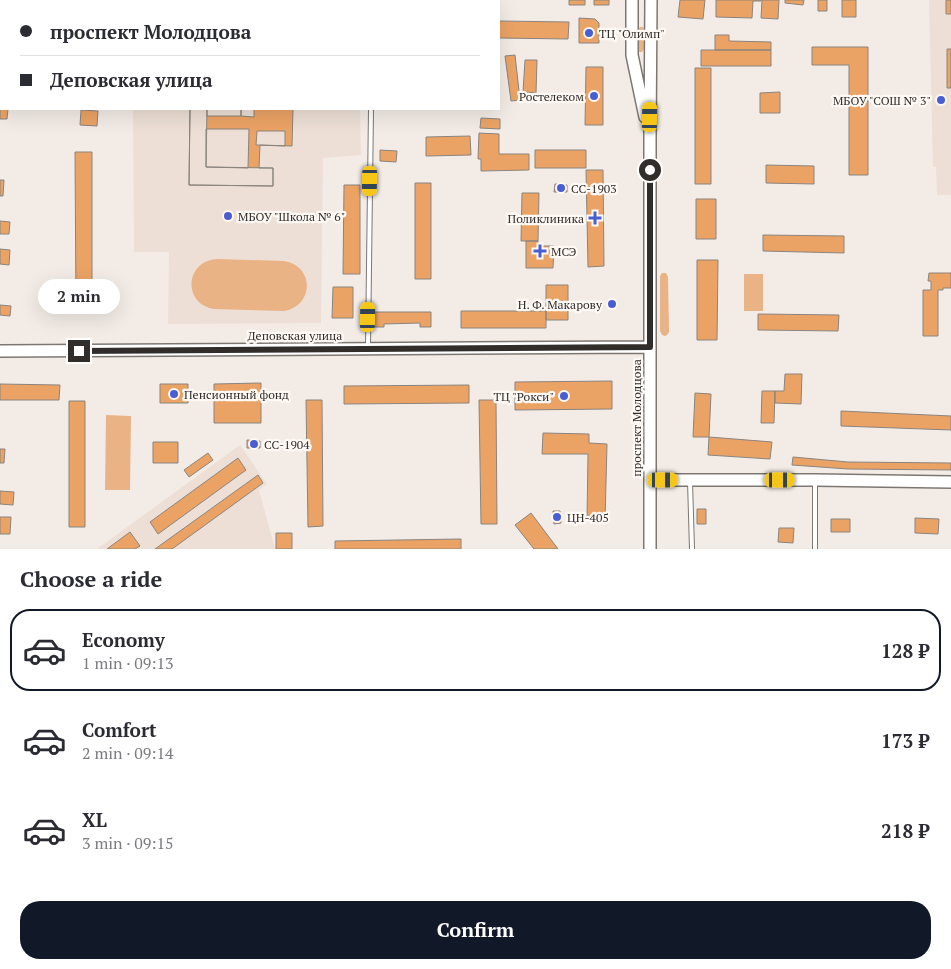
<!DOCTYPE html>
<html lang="en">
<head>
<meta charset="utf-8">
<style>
	body { margin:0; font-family:"PT Serif",serif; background:#f7f7f7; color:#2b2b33; height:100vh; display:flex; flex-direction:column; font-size:19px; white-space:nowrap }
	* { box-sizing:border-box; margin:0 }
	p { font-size:16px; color:#7c7c81 }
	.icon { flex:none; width:28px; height:28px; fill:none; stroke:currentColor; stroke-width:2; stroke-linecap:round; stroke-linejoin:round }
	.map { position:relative; height:549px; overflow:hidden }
	.drawer { display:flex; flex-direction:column; background:#fff; flex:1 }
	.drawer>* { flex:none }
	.hud { position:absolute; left:0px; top:0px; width:500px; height:110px; box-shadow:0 5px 20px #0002; display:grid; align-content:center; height:110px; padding:0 20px; background:#fff }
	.end { position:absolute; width:22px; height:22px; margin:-11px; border:6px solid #302d2b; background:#fff; box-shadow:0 0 0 2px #fff }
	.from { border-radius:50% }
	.bubble { position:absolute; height:35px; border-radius:18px; background:#fff; box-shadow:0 5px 20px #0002; font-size:16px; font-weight:600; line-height:35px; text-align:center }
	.car { position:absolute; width:15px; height:30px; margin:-15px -8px; border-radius:6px; box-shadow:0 0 4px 1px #0007; background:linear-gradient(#f5c518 24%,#345 0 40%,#f5c518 0 76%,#345 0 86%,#f5c518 0) }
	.hud b { display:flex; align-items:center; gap:18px; height:48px; font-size:19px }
	.hud b+b { border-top:1px solid #e1e1e2 }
	.hud i { width:12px; height:12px; background:#2b2b33 }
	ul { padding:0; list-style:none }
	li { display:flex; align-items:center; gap:15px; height:82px; margin:0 10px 8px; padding:0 10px; border:2px solid transparent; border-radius:20px }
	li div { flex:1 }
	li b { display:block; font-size:19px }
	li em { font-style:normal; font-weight:600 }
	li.on { border-color:#111827 }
	li>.icon { width:45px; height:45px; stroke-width:1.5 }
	h2 { padding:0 20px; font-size:22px; line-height:60px }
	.button { display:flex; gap:10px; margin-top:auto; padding:10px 20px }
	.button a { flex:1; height:58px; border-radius:20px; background:#111827; color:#fff; font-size:20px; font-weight:600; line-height:58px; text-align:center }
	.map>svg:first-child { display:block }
</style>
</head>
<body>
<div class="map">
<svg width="951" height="549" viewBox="0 0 951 549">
	<rect width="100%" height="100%" fill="#f3ece6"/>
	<!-- built -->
	<path fill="#eddfd5" d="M929,0h22v195h-14l-1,-28h-3z
		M133,109h227l1,46 -38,3 -2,165 -153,1 1,-72h-35z
		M240,445l27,39 -8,6 16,59h-178z"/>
	<!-- green -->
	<path fill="#e9b386" d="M640,27h3l2,3 -1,19 -2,3h-3l-2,-2 1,-20z
		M218,259l66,2c31,5 30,45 0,50l-70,-2c-32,-5 -29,-49 4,-50z
		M662,273h4l2,4 1,55 -2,3 -2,1 -3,-1 -2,-4v-55z
		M744,274h19v37h-19z
		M106,415l25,1 -1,74h-25z"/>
	<!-- building -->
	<path fill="#eba365" stroke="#8a847f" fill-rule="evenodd" d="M291,0h89v1h-89z
		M569,0h16v5h-16z
		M594,0h15v5h-15z
		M680,0h25l-2,19 -25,-2z
		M716,0h45v1h-8l-1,17 -36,-1z
		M762,0h17l-1,19 -17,-1z
		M785,0h19l-1,5 -18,-2z
		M818,0h9v11h-9z
		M842,0h14v17h-14z
		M946,0h5v14h-5z
		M579,18l16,1 4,4v20h-20z
		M499,21l70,1 -1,17 -69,-1z
		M715,35h14v6l42,1v8h-56z
		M812,47h56v128h-19v-110h-37z
		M947,49h4v39h-4z
		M701,50h70v16h-70z
		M515,55l5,45 -9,1 -6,-45z
		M525,60h12l-1,33 -13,-1z
		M586,67h17v58h-18z
		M695,68h16v116h-16z
		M780,92v21h-20v-20z
		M0,99l1,1v9h7l-1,10h-7z
		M190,109h17l-1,58 67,1v18l-84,-1z
		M190,109h17v7h34v-7h52l-1,37 -32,-1 -1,23h14v18l-84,-1zM206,129h43l-1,39 -42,-1z
		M241,109h13v8l-13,-1z
		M81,110l17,1 -1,15 -17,-1z
		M481,118l19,1v10l-20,-1z
		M257,131h28v15l-29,-1z
		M479,133l20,1v20h30v16l-48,1v-12h-3z
		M470,136l1,19 -45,1v-19z
		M380,150l17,1 -1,11 -16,-1z
		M535,150h51v18h-51z
		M75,152h17v153h-16z
		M766,165l48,1v18l-48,-1z
		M586,170h17l1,96 -16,1z
		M0,180h4l-1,16h-3z
		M415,183h16v96h-16z
		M555,184l12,1v7h-13z
		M344,185h16v89h-17z
		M522,193h17l-1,48h-17z
		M696,199h20v40h-20z
		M0,221l10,1 -1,12h-9z
		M763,235l81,1v17l-81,-2z
		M526,241h12v5h16l-1,22h-27z
		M0,249l10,1 -1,15 -9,-1z
		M697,260h21l-1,80h-20z
		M929,273h22v15h-8v2h-5v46h-15v-46h8v-9h-3z
		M546,285h22v35h-22z
		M333,287h20v31h-21z
		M0,305l11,1 -1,10 -10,-1z
		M461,311h85v17h-85z
		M371,312h60v15h-11v-4l-36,1v3h-12z
		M758,314l81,1 -1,16 -80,-1z
		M785,374h17l-1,30 -26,-1v-12h9z
		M612,381v28l-97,1v-28z
		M261,383v40h-47v-39z
		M0,384l60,1 -1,15h-59z
		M160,384h28v19h-28z
		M469,385v18l-125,1v-18z
		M762,391h13l-1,32h-13z
		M695,393l16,1 -2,43h-16z
		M306,400h16l1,126 -15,1z
		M479,400h17l1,124h-16z
		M69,401h16v126h-16z
		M841,411l110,5v14l-110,-4z
		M543,433l46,1v9l18,1 -2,77 -18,-1 1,-66h-46z
		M709,437l63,5 -2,17 -62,-4z
		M247,440l13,1v7h-13z
		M153,442h25v21h-25z
		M0,449h5l-1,14h-4z
		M208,453l5,7 -24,17 -5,-7z
		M793,457l55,5 103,1v7l-103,-1 -56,-4z
		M238,458l8,12 -88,64 -8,-12z
		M258,475l5,8 -91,66h-17z
		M0,491l14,1 -1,13 -13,-1z
		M697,509h9v15h-9z
		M553,511h7l1,12 -7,1z
		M531,513l27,36h-24l-19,-24z
		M0,517h11l-1,17h-10z
		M915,518l24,1 -1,15 -23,-1z
		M831,519h19v13h-19z
		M779,528h15l-1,15 -15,-1z
		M130,532l10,14 -5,3h-28z
		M276,533h16v16h-16z
		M461,539v10h-126v-8z"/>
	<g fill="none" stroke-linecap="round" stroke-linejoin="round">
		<!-- lane casing -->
		<g stroke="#7d7772" stroke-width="6">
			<path id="lane" d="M368,346l3,-237
				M690,481l2,68
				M815,549v-67"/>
		</g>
		<!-- street casing -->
		<g stroke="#7d7772" stroke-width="10">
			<path id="street" d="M109,1v-1"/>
		</g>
		<!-- secondary casing -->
		<g stroke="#7d7772" stroke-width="14">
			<path id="secondary" d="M632,0v55l13,62
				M0,49h1
				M0,351l650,-4
				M650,480h165l136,2
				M650,549v-412l1,-137"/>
		</g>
		<!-- lane -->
		<use href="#lane" stroke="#fff" stroke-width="4"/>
		<!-- street -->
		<use href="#street" stroke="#fff" stroke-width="8"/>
		<!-- secondary -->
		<use href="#secondary" stroke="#fff" stroke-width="11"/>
	</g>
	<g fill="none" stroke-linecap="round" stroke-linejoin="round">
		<!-- route -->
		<path stroke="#302d2b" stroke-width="6" d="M79,351l571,-4v-177"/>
	</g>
	<!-- markers -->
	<g fill="#485ed2" stroke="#fff9f5" stroke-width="2">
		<circle cx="589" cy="33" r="5"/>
		<circle cx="594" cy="96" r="5"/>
		<circle cx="941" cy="100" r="5"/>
		<circle cx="561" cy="188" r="5"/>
		<circle cx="228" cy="216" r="5"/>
		<path d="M592.5 210.5h5v5h5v5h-5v5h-5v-5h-5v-5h5z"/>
		<path d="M537.5 243.5h5v5h5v5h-5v5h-5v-5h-5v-5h5z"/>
		<circle cx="612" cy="304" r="5"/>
		<circle cx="174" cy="394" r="5"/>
		<circle cx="564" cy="396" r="5"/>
		<circle cx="254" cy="444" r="5"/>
		<circle cx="557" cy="517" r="5"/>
	</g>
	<g text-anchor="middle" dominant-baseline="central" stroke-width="4.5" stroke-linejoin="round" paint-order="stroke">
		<!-- poi labels -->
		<g font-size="12" fill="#302d2b" stroke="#fff9f5" text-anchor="start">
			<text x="599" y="33">ТЦ "Олимп"</text>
			<text x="584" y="96" text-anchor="end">Ростелеком</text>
			<text x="931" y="100" text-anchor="end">МБОУ "СОШ № 3"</text>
			<text x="571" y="188">СС-1903</text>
			<text x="238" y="216">МБОУ "Школа № 6"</text>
			<text x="584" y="218" text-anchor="end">Поликлиника</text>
			<text x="551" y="251">МСЭ</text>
			<text x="602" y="304" text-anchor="end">Н. Ф. Макарову</text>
			<text x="184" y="394">Пенсионный фонд</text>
			<text x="554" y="396" text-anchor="end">ТЦ "Рокси"</text>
			<text x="264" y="444">СС-1904</text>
			<text x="567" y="517">ЦН-405</text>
		</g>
		<!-- street labels -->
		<g font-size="12" fill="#302d2b" stroke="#fff9f5">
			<text x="295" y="335">Деповская улица</text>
			<text transform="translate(636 418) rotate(-90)">проспект Молодцова</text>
		</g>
	</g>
</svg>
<i class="end from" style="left:650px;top:170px"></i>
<i class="end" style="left:79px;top:351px"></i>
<div class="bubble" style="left:38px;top:279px;width:82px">2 min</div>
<i class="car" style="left:650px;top:117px;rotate:1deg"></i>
<i class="car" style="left:370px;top:181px;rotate:181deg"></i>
<i class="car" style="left:368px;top:317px;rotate:1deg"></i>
<i class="car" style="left:663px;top:480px;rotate:90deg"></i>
<i class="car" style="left:780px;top:480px;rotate:90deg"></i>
<div class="hud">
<b><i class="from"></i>проспект Молодцова</b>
<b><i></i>Деповская улица</b>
</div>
</div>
<section class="drawer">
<h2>Choose a ride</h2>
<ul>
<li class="on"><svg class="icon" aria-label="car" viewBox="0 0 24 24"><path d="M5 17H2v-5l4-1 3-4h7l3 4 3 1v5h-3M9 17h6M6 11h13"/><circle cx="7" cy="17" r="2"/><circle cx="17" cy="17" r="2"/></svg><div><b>Economy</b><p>1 min · 09:13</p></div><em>128 ₽</em></li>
<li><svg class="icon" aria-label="car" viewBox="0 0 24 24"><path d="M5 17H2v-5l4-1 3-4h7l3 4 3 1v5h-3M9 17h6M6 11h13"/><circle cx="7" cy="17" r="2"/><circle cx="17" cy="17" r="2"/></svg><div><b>Comfort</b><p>2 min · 09:14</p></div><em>173 ₽</em></li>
<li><svg class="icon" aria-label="car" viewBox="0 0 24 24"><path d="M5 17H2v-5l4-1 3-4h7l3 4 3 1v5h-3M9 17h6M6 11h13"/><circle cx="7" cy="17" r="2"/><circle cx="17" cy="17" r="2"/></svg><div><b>XL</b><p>3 min · 09:15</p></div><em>218 ₽</em></li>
</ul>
<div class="button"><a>Confirm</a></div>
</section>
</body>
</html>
